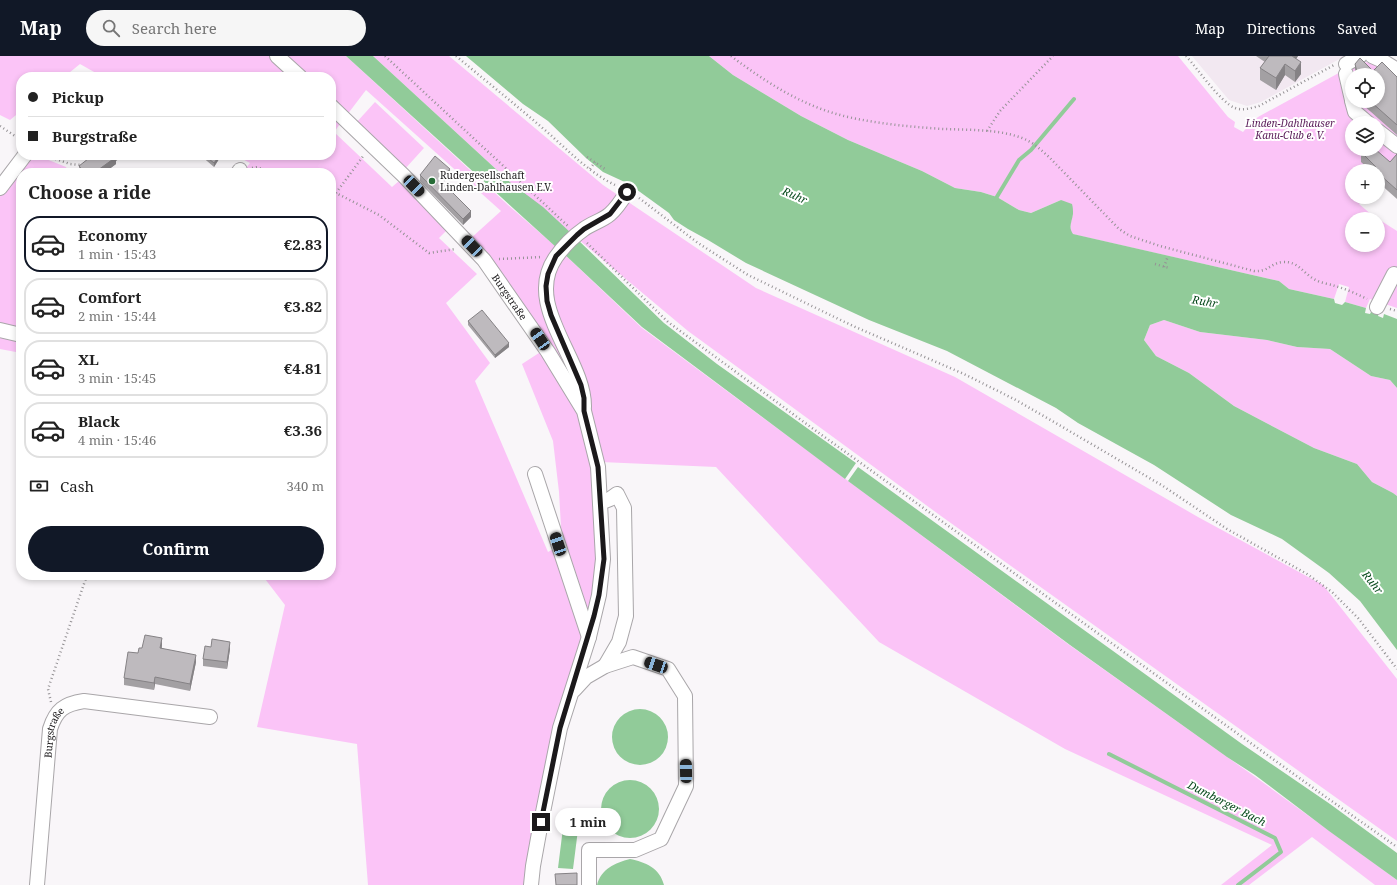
<!DOCTYPE html>
<html lang="en">
<head>
<meta charset="utf-8">
<style>
	body { margin:0; font-family:"Noto Serif",serif; background:#f6f6f6; color:#222; height:100vh; display:flex; flex-direction:column; font-size:15px; white-space:nowrap }
	* { box-sizing:border-box; margin:0 }
	p { font-size:13px; color:#767676 }
	.icon { flex:none; width:22px; height:22px; fill:none; stroke:currentColor; stroke-width:2; stroke-linecap:round; stroke-linejoin:round }
	.map { position:relative; flex:1; overflow:hidden }
	.side { position:absolute; left:16px; top:112px; width:320px; height:412px; display:flex; flex-direction:column; background:#fff; border-radius:16px; box-shadow:0 2px 6px #0003 }
	.side>* { flex:none }
	.guide { position:absolute; left:16px; top:16px; width:320px; height:88px; border-radius:16px; box-shadow:0 2px 6px #0003; display:grid; align-content:center; height:88px; padding:0 12px; background:#fff }
	.buttons { position:absolute; left:1345px; top:12px; display:grid; gap:8px }
	.buttons a { display:grid; place-items:center; width:40px; height:40px; border-radius:50%; background:#fff; box-shadow:0 2px 6px #0003; font-size:20px }
	.end { position:absolute; width:18px; height:18px; margin:-9px; border:5px solid #1b191b; background:#fff; box-shadow:0 0 0 2px #fff }
	.from { border-radius:50% }
	.bubble { position:absolute; height:28px; border-radius:14px; background:#fff; box-shadow:0 2px 6px #0003; font-size:13px; font-weight:700; line-height:28px; text-align:center }
	.car { position:absolute; width:12px; height:24px; margin:-12px -6px; border-radius:5px; box-shadow:0 0 3px 1px #0007; background:linear-gradient(#222 24%,#8ab4d8 0 40%,#222 0 76%,#8ab4d8 0 86%,#222 0) }
	.guide b { display:flex; align-items:center; gap:14px; height:38px; font-size:15px }
	.guide b+b { border-top:1px solid #e0e0e0 }
	.guide i { width:10px; height:10px; background:#222 }
	ul { padding:0; list-style:none }
	li { display:flex; align-items:center; gap:12px; height:56px; margin:0 8px 6px; padding:0 4px; border:2px solid #e0e0e0; border-radius:16px }
	li div { flex:1 }
	li b { display:block; font-size:15px }
	li em { font-style:normal; font-weight:700 }
	li.on { border-color:#111827 }
	li>.icon { width:36px; height:36px; stroke-width:1.5 }
	h2 { padding:0 12px; font-size:18px; line-height:48px }
	.pay { display:flex; align-items:center; gap:10px; height:44px; padding:0 12px; font-size:15px }
	.pay p { margin-inline-start:auto }
	.primary-button { display:flex; gap:8px; margin-top:auto; padding:8px 12px }
	.primary-button a { flex:1; height:46px; border-radius:24px; background:#111827; color:#fff; font-size:16px; font-weight:700; line-height:46px; text-align:center }
	header { display:flex; align-items:center; gap:24px; box-sizing:border-box; height:56px; padding:0 20px; background:#111827; color:#fff }
	header strong { font-size:19px }
	nav { display:flex; gap:22px; margin-inline-start:auto; font-size:14px }
	.search { width:280px; height:36px; background:#f6f6f6; display:flex; align-items:center; gap:10px; box-sizing:border-box; padding:0 14px; border-radius:22px; color:#767676; font-size:15px }
	.map>svg:first-child { display:block }
</style>
</head>
<body>
<header>
<strong>Map</strong>
<div class="search"><svg class="icon" aria-label="search" viewBox="0 0 24 24"><circle cx="10" cy="10" r="6"/><path d="M15 15l6 6"/></svg>Search here</div>
<nav><a>Map</a><a>Directions</a><a>Saved</a></nav>
</header>
<div class="map">
<svg width="1397" height="829" viewBox="0 0 1397 829">
	<rect width="100%" height="100%" fill="#f9f6f9"/>
	<!-- built -->
	<path fill="#f2e8f1" d="M1192,0h153l-84,46 -14,4 -18,-6z"/>
	<!-- green -->
	<path fill="#fbc4f7" fill-rule="evenodd" d="M0,0h346l162,149 54,47 80,76 426,316 186,132 143,104v5h-22l-63,-48 -63,48h-28l51,-40 -207,-96 -186,-107 -163,-175 -115,-5v96l-16,79 -31,85 -28,163h-158l-11,-141 -100,-17 28,-122 -23,-30h69v-402h-89l8,-10 -15,-8h96v-78h-228l-23,-13 -16,13h-43v34l-11,9 -10,-5zM366,34l135,121 -31,28 72,112 -20,13 31,77 6,51 3,52 -14,8 -73,-171 15,-18 -44,-60 31,-29 -38,-36 -1,1 10,-10 -49,-48 -7,6 -58,-55z
		M373,0h76l154,129 153,103 199,89 243,140 125,68 74,94v162l-456,-325 -253,-185 -177,-148z
		M709,0h469l50,61 7,5 -1,5 9,5 8,-9 7,-6 99,-54c18,-3 25,3 40,13v83l-19,22v-10h-26v26h13l-6,7 13,11 25,16v53l-6,10 6,-9v23l-27,-9 -4,9 -21,-6 4,-15 -10,-3 -5,15 -45,-10 -10,-8 -207,-47c-3,-7 -1,-12 1,-20l-12,-14 -30,13 -12,-3 -22,-13 -16,-5 -26,-4 -33,-17 -74,-31 -47,-24 -68,-41zM1352,19h26v26h-26zM1352,67h26v26h-26zM1352,163h26v26h-26z
		M375,46l49,46 -20,22 -49,-46z
		M28,99h8l30,12 3,6h-48v180l-21,-4v-157z
		M1164,264l36,12 67,8 30,7 33,2 41,27 19,4 7,8v108l-4,-3 -21,-11 -15,-18 -43,-16 -80,-42 -45,-33 -33,-17 -12,-16 6,-15z"/>
	<!-- water -->
	<path fill="#91cb99" d="M346,0h27l138,127 32,24 28,26 -14,15z
		M466,0h243l24,19 68,41 47,24 74,31 33,17 26,4 16,5 22,13 12,3 30,-13 11,4c1,3 1,7 1,10 -1,8 -5,13 0,20l206,47 10,8 45,10 1,4 7,2 3,-3 21,6 -1,5 5,1 4,-8 6,2 -2,8 5,2 1,-4 13,5v69l-7,-8 -19,-4 -41,-27 -33,-2 -30,-7 -67,-8 -36,-12 -14,5 -6,15 12,16 33,17 45,33 80,42 43,16 15,18 21,11 4,3v154l-37,-49 -31,-28 -47,-34 -51,-24 -77,-50 -76,-42 -22,-15 -109,-57 -78,-31 -123,-57 -38,-23 -20,-11 -14,-9 -5,-7 -40,-29 -26,-12 -17,-14 -38,-37 -25,-17z
		M577,183l87,84 53,41 139,99 -11,16 -203,-152 -80,-75z
		M858,411l384,277 88,60 67,49v27l-68,-49 -74,-56 -28,-18 -157,-112 -222,-164z
		M612 681a28 28 0 1 1 56 0a28 28 0 1 1-56 0Z
		M601 753a29 29 0 1 1 58 0a29 29 0 1 1-58 0Z
		M565,756l15,2 -7,55 -15,-1z
		M630,803c15,3 30,9 34,26h-67c4,-16 18,-22 33,-26z"/>
	<g fill="none" stroke-linecap="round" stroke-linejoin="round">
		<!-- stream -->
		<path stroke="#91cb99" stroke-width="4" d="M995,144l24,-40 12,-10 43,-51
			M1109,698l166,84 6,14 -43,33"/>
		<!-- minor casing -->
		<g stroke="#a9a6a9" stroke-width="16">
			<g id="minor">
				<path d="M277,0l23,21"/>
				<path d="M1372,0l9,4 16,10"/>
				<path d="M1346,8l14,-8"/>
				<path d="M1346,18l6,26"/>
				<path d="M1352,45l3,11 13,11"/>
				<path id="s1" d="M331,50l73,70 80,84 64,92 36,59 14,56 5,92 -4,36 -10,42 -29,91 -19,94 -8,44 -2,19"/>
				<path d="M1378,75l19,15"/>
				<path d="M238,117l2,-3"/>
				<path d="M0,132l25,-33"/>
				<path d="M1377,251l17,-33"/>
				<path d="M0,274l21,5"/>
				<path d="M584,351c1,-48 -62,-102 -28,-150 7,-10 18,-21 28,-28 8,-6 18,-8 26,-15 7,-6 12,-14 17,-22"/>
				<path d="M535,418l54,163"/>
				<path d="M600,447l10,-4 7,-5 7,14 2,108 -7,26 -14,24"/>
				<path d="M574,634l12,-13 19,-11 28,-9 35,12 17,27 1,90 -25,53 -26,11h-46v35"/>
				<path id="s2" d="M37,829l13,-156c6,-19 14,-25 34,-28l126,16"/>
			</g>
		</g>
		<!-- path -->
		<path stroke="#959295" stroke-width="2.5" stroke-dasharray="1 3" stroke-linecap="butt" d="M385,0l183,170
			M456,0c30,25 60,49 90,75 22,19 42,41 69,54
			M731,0c36,27 73,51 117,61 32,7 64,10 96,12 26,1 54,0 78,9 11,4 19,12 27,19l70,72 11,7 30,10 94,25c15,1 16,-8 29,-9 15,-1 20,11 31,17 6,4 15,5 21,7 11,3 22,8 32,13
			M1186,0c12,13 34,46 49,52 8,3 16,0 24,-2l75,-41
			M0,70l21,14
			M987,75l13,-20 53,-55
			M44,99l26,9 11,1
			M587,101l18,12
			M252,112l6,-1 9,6
			M590,113l5,-7
			M331,137h5l43,22 50,38 27,-4
			M336,137l28,-38
			M639,142l59,45 50,32 105,51 111,48 50,25 40,23 109,64 64,43 80,45 25,18 26,26 39,51
			M587,187l81,79 144,106 511,367 74,52
			M499,203l43,-2
			M1155,208l14,4
			M1164,211l4,-11
			M1390,253l7,2
			M51,646l-3,-13 39,-114"/>
		<!-- minor -->
		<use href="#minor" stroke="#fff" stroke-width="14"/>
	</g>
	<!-- wall -->
	<path fill="#a3a0a3" d="M1256,0h42l-2,3 5,15 -6,8 -10,-7 -9,15 -16,-10v-12l5,-6z
		M1355,8l18,7 24,6v58l-35,-31 -1,-3h17v-26h-23z
		M1361,96l29,10 7,-8v45l-18,-16v-4l-1,-1v-7h-7l-10,-9z
		M200,99h24l-4,5 -1,-1 -5,8z
		M116,105v3l-12,9h-25v-7z
		M420,119h30l-7,8 28,34 -8,8 -43,-44z
		M468,265l41,26 -14,11 -27,-33z
		M162,589v3l34,14 -6,29 -35,-7 -1,6 -30,-5v-7l14,-25 4,-5z
		M211,591l19,2 -3,20 -24,-3v-7z"/>
	<!-- shaded-wall -->
	<path fill="#858285" d="M1291,0h7l-7,11z
		M1301,6v12l-6,8v-11z
		M1285,8v11l-9,15v-12z
		M115,99h9l-8,6v3l-12,9h-6v-3z
		M221,99h3l-4,5v-3z
		M219,100v3l-5,8v-4z
		M450,113v6l-10,11v-6z
		M471,155v6l-8,8v-6z
		M509,287v4l-14,11v-3z
		M162,582v7l-2,10v-7z
		M230,586v7l-3,20v-7z
		M196,599v7l-6,29v-7z
		M155,621v7l-1,6v-7z"/>
	<!-- building -->
	<path fill="#bebabe" stroke="#858285" d="M1269,0h23l9,6 -6,9 -10,-7 -9,14 -16,-10z
		M1360,2l13,13 9,-9 15,15v48l-27,-24h8v-26h-19l-2,-3 -2,-8z
		M1364,93h11l15,13 7,-8v36l-18,-16 2,-2 -20,-20z
		M93,99h22l1,2 -18,13 2,3h-15l-6,-7z
		M204,99h17l-1,2 -1,-1 -5,7z
		M435,100l15,13 -10,11 31,31 -8,8 -43,-44z
		M482,254l27,33 -14,12 -27,-34z
		M145,579l17,3 -2,10 36,7 -6,29 -35,-7 -1,6 -30,-5 4,-26 10,1 1,-5h3z
		M212,583l18,3 -3,20 -24,-3 2,-13 6,1z
		M577,817v12h-21l-1,-11z"/>
	<g fill="none" stroke-linecap="round" stroke-linejoin="round">
		<!-- route -->
		<path stroke="#1b191b" stroke-width="5" d="M541,766l19,-94 34,-112 5,-21 5,-36 -6,-92 -14,-56v-13l-3,-13 -30,-70 -4,-14 -1,-15 2,-12 8,-18 21,-21 7,-6 26,-15 17,-22"/>
	</g>
	<!-- markers -->
	<circle fill="#266b36" stroke="#fff" stroke-width="1.5" cx="432" cy="125" r="4"/>
	<g text-anchor="middle" dominant-baseline="central" stroke-width="4" stroke-linejoin="round" paint-order="stroke">
		<!-- park labels -->
		<g font-size="10" font-style="italic" fill="#581a57" stroke="#fff">
			<text x="1290" y="67">Linden-Dahlhauser<tspan x="1290" dy="12">Kanu-Club e. V.</tspan></text>
		</g>
		<!-- poi labels -->
		<g font-size="10" fill="#1b191b" stroke="#fff" text-anchor="start">
			<text x="440" y="119">Rudergesellschaft<tspan x="440" dy="12">Linden-Dahlhausen E.V.</tspan></text>
		</g>
		<!-- street labels -->
		<g font-size="10" fill="#1b191b" stroke="#fff">
			<text stroke="none"><textPath href="#s1" startOffset="262">Burgstraße</textPath></text>
			<text stroke="none"><textPath href="#s2" startOffset="154">Burgstraße</textPath></text>
		</g>
		<!-- water labels -->
		<g font-size="11" font-style="italic" fill="#094b1e" stroke="#fff">
			<text transform="translate(795 139) rotate(24)">Ruhr</text>
			<text transform="translate(1205 245) rotate(10)">Ruhr</text>
			<text transform="translate(1373 526) rotate(52)">Ruhr</text>
			<text transform="translate(1227 747) rotate(27)">Dumberger Bach</text>
		</g>
	</g>
</svg>
<div class="buttons">
<a><svg class="icon" aria-label="locate" viewBox="0 0 24 24"><circle cx="12" cy="12" r="6"/><path d="M12 2v4M12 18v4M2 12h4M18 12h4"/></svg></a>
<a><svg class="icon" aria-label="layers" viewBox="0 0 24 24"><path d="M12 4l9 5-9 5-9-5zM3 14l9 5 9-5"/></svg></a>
<a>+</a>
<a>−</a>
</div>
<i class="end from" style="left:627px;top:136px"></i>
<i class="end" style="left:541px;top:766px"></i>
<div class="bubble" style="left:555px;top:752px;width:66px">1 min</div>
<i class="car" style="left:414px;top:130px;rotate:136deg"></i>
<i class="car" style="left:472px;top:190px;rotate:316deg"></i>
<i class="car" style="left:540px;top:283px;rotate:326deg"></i>
<i class="car" style="left:558px;top:488px;rotate:342deg"></i>
<i class="car" style="left:656px;top:609px;rotate:289deg"></i>
<i class="car" style="left:686px;top:715px;rotate:359deg"></i>
<div class="guide">
<b><i class="from"></i>Pickup</b>
<b><i></i>Burgstraße</b>
</div>
<section class="side">
<h2>Choose a ride</h2>
<ul>
<li class="on"><svg class="icon" aria-label="car" viewBox="0 0 24 24"><path d="M5 17H2v-5l4-1 3-4h7l3 4 3 1v5h-3M9 17h6M6 11h13"/><circle cx="7" cy="17" r="2"/><circle cx="17" cy="17" r="2"/></svg><div><b>Economy</b><p>1 min · 15:43</p></div><em>€2.83</em></li>
<li><svg class="icon" aria-label="car" viewBox="0 0 24 24"><path d="M5 17H2v-5l4-1 3-4h7l3 4 3 1v5h-3M9 17h6M6 11h13"/><circle cx="7" cy="17" r="2"/><circle cx="17" cy="17" r="2"/></svg><div><b>Comfort</b><p>2 min · 15:44</p></div><em>€3.82</em></li>
<li><svg class="icon" aria-label="car" viewBox="0 0 24 24"><path d="M5 17H2v-5l4-1 3-4h7l3 4 3 1v5h-3M9 17h6M6 11h13"/><circle cx="7" cy="17" r="2"/><circle cx="17" cy="17" r="2"/></svg><div><b>XL</b><p>3 min · 15:45</p></div><em>€4.81</em></li>
<li><svg class="icon" aria-label="car" viewBox="0 0 24 24"><path d="M5 17H2v-5l4-1 3-4h7l3 4 3 1v5h-3M9 17h6M6 11h13"/><circle cx="7" cy="17" r="2"/><circle cx="17" cy="17" r="2"/></svg><div><b>Black</b><p>4 min · 15:46</p></div><em>€3.36</em></li>
</ul>
<div class="pay"><svg class="icon" aria-label="cash" viewBox="0 0 24 24"><path d="M3 7h18v10H3z"/><circle cx="12" cy="12" r="2"/></svg>Cash<p>340 m</p></div>
<div class="primary-button"><a>Confirm</a></div>
</section>
</div>
</body>
</html>
